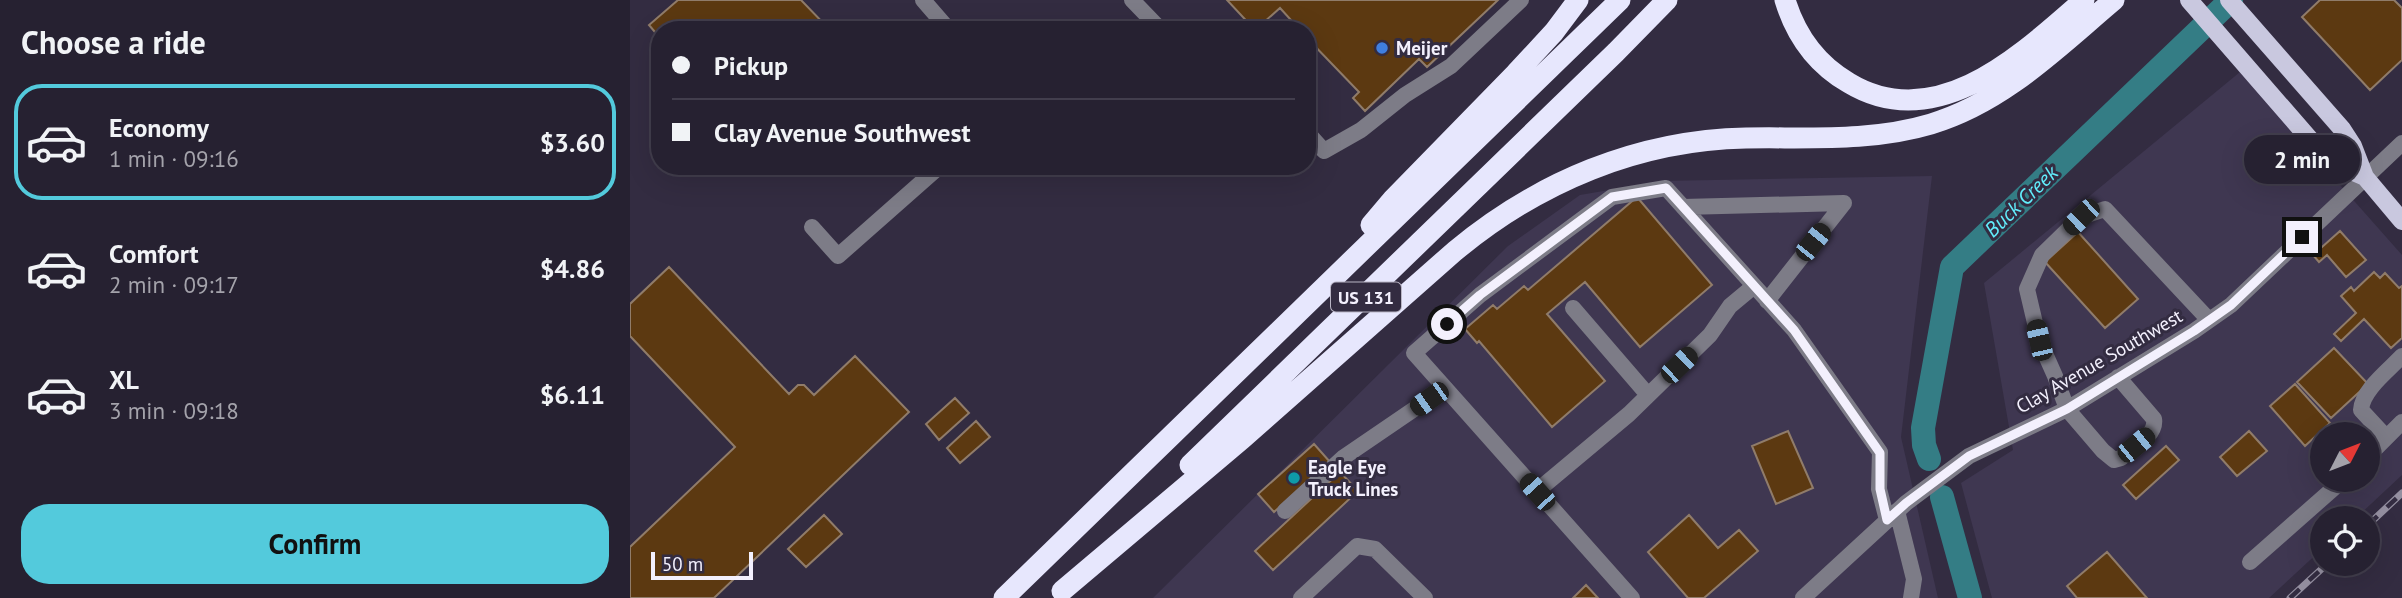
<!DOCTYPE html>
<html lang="en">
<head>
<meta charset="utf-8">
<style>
	body { margin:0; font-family:"PT Sans",sans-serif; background:#2e2939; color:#f1f3f6; height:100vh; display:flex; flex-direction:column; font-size:26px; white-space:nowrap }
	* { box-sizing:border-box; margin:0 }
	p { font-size:23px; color:#a4a3ab }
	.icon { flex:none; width:38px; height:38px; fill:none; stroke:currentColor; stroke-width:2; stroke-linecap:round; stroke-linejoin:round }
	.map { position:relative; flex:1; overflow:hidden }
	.side { display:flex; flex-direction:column; background:#262131; width:630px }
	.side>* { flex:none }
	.guide { position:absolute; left:21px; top:21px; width:665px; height:154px; border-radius:28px; box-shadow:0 7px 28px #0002,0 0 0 2px #423e4d; display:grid; align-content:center; height:154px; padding:0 21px; background:#262131 }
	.needle { width:46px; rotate:48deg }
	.buttons { position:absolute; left:1680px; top:422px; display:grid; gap:14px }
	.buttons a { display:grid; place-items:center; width:70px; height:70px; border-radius:50%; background:#262131; box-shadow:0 7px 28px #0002,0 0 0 2px #423e4d; font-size:35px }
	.scale { position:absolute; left:21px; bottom:18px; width:102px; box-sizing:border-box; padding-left:7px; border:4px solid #f3f0fd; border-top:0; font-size:19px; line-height:24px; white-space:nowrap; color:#f3f0fd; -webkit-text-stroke:5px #332c41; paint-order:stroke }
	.end { position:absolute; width:32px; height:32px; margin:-16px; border:9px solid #f3f0fd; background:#111; box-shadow:0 0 0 4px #111 }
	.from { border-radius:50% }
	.bubble { position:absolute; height:49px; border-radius:24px; background:#262131; box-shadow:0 7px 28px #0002,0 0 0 2px #423e4d; font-size:23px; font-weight:800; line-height:49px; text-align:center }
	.car { position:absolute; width:21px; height:42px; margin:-21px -10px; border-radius:9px; box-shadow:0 0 5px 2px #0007; background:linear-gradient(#222 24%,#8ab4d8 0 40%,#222 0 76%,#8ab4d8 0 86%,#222 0) }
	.guide b { display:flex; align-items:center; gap:24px; height:66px; font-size:26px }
	.guide b+b { border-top:2px solid #423e4d }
	.guide i { width:18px; height:18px; background:#f1f3f6 }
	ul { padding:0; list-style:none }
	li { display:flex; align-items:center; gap:21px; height:116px; margin:0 14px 10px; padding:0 7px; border:4px solid transparent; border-radius:28px }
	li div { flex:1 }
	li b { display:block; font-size:26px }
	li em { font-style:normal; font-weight:800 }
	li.selected { border-color:#53cadc }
	li>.icon { width:63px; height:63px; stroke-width:1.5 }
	h2 { padding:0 21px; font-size:32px; line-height:84px }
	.action { display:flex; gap:14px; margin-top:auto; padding:14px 21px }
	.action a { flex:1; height:80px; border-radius:28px; background:#53cadc; color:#111; font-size:28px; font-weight:800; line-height:80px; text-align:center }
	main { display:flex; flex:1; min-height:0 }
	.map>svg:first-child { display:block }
</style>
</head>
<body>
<main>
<section class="side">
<h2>Choose a ride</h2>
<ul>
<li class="selected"><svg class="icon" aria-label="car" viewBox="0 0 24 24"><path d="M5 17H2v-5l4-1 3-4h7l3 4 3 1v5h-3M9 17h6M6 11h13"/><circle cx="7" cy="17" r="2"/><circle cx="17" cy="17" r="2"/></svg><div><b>Economy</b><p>1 min · 09:16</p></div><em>$3.60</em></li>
<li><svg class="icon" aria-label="car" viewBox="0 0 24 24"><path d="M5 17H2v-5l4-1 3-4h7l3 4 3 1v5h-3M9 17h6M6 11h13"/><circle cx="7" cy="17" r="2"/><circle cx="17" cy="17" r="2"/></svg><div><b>Comfort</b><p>2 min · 09:17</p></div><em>$4.86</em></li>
<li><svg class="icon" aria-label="car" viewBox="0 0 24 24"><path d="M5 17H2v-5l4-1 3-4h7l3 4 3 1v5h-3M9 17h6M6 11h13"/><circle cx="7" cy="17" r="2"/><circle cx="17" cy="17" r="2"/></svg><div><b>XL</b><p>3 min · 09:18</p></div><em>$6.11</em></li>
</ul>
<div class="action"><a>Confirm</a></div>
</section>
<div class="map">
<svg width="1772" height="598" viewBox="0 0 1772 598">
	<rect width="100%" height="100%" fill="#332c41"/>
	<!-- built -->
	<path fill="#3f3751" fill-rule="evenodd" d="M1610,72l162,183v220l-46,43h-34v31l-53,49h-277l-31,-115 52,-33 -29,-167zM1692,434h46v46h-46z
		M1302,176l-31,261 37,161h-785l355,-352 72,-51 82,-14z"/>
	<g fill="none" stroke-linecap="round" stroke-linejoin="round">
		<!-- river -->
		<path stroke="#347d85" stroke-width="24" d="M1299,459l-5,-14 -1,-17 29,-161 279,-267
			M1312,497l28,101"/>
	</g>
	<!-- building -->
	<path fill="#5c3911" stroke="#907c6a" stroke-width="2" d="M48,0h123l29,30h-170v8l-11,-13z
		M597,0h271l-71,67 -8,-8 -54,52 -12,-13 6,-6 -52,-54v-8h-7l-20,-22 -25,22z
		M1690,0h74l8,8v52l-32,30 -68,-73z
		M1007,197l75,88 -72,62 -55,-65 -38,32 58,67 -53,46 -73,-86 -2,2 -12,-14 28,-24 4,4 27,-23 4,4z
		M1710,231l26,29 -20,17 -19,-22 -8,7 -6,-7z
		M1448,232l60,67 -33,29 -60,-66z
		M39,267l120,127 9,-9h6l10,10 41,-39 54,56 -195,186h-84v-51l105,-100 -105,-111v-32z
		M1744,272l6,6 5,-5 14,15 3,-2v52l-11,10 -27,-29 -23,22 -7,-7 22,-21 -15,-17 10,-9 3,4z
		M1704,348l34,36 -37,34 -34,-36z
		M1665,384l35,39 -25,23 -35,-40z
		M325,398l14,15 -30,27 -13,-16z
		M346,421l14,16 -30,26 -13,-15z
		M1158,431l25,57 -37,16 -24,-58z
		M1619,431l18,20 -30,25 -17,-19z
		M684,444l16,18 -56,50 -16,-18z
		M1536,446l13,14 -43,39 -13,-14z
		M710,472l18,19 -85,79 -18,-19z
		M194,515l18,19 -36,33 -18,-18z
		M1059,515l29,33 21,-18 19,21 -54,47h-16l-40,-46z
		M1477,552l40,46h-70l-10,-12z
		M956,585l12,13h-25z"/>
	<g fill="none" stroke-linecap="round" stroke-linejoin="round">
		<!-- minor -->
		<path stroke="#7d7c87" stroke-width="16" d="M293,0l26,30
			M502,0l29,30
			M677,132l17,19 37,-21 44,-35 46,-29 70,-66
			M1053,207l161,-4 -77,98
			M182,227l26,29 102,-90
			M943,308l75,87
			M1488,377l36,42c3,17 -22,29 -33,39l-7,2 -11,-9 -36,-42 -12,-33 -16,-36 -12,-51 15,-34 39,-38 24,-8 104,111
			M1756,437l-25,-27c1,-20 28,-40 41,-54
			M1738,456l34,-34
			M907,491l92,-77 81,-79 20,-29 24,-20
			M655,511l59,-54 85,-58 14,-12
			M1267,511l17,68 -3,19
			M1620,562l93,-82
			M671,598l56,-52 18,3 50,49
			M1002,598l-218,-245 66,-58 132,-98 54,-9 128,142 86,122 -1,37 8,31
			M1173,598l103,-95 63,-47 98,-47 127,-78 37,-26 171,-162"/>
		<!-- major -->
		<path stroke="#c9c8df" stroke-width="18" d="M1559,0l131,151 15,13 30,13
			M1599,0l113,129 11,17 12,31 37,44"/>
		<!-- highway -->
		<path stroke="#e7e7fd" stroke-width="21" d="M1155,0c11,36 31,64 64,83 88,53 173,-29 235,-83
			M741,225l22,-26 123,-126 38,-41 24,-32
			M560,465l426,-413 51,-52
			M432,591l180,-152 213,-188c83,-69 183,-111 291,-113 62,-1 125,4 185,-14 73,-22 126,-76 183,-124
			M374,598l616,-598"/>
		<!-- rail casing -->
		<g stroke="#948fa0" stroke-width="7">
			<path id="rail" d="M1738,525l34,-32
				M1660,598l37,-34"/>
		</g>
		<!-- rail -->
		<use href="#rail" stroke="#332c41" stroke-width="4.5" stroke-dasharray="13" stroke-linecap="butt"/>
	</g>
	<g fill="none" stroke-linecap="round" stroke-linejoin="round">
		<!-- route -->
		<path stroke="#f3f0fd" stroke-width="9" d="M817,324l33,-29 132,-98 54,-9 128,142 86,123v36l7,31 19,-17 63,-47 98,-47 127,-78 37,-26 71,-68"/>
	</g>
	<!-- markers -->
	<circle fill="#3f7fe0" stroke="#332c41" stroke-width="2.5" cx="752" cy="48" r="7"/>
	<circle fill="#0f9aa8" stroke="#332c41" stroke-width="2.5" cx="664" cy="478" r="7"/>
	<g text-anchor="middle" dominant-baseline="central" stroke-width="6" stroke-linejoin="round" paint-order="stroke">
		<!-- shield labels -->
		<rect fill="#332c41" stroke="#b9b5c5" stroke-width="2" x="701" y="282.5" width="70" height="29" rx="5"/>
		<g font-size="18" font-weight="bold" fill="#f3f0fd">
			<text x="736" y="297">US 131</text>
		</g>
		<!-- poi labels -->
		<g font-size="19" font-weight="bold" fill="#f3f0fd" stroke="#332c41" text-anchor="start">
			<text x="766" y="48">Meijer</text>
			<text x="678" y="467">Eagle Eye<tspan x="678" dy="22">Truck Lines</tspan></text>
		</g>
		<!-- street labels -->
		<g font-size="19" fill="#f3f0fd" stroke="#332c41">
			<text transform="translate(1469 361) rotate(-30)">Clay Avenue Southwest</text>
		</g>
		<!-- water labels -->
		<g font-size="21" font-style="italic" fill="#62eefc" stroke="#332c41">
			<text transform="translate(1391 201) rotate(-44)">Buck Creek</text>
		</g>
	</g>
</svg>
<div class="buttons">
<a><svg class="needle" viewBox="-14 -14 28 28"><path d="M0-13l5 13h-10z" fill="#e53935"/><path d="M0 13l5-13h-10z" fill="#a4a3ab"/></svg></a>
<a><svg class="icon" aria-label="locate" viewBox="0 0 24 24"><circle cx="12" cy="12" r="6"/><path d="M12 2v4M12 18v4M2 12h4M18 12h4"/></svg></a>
</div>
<div class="scale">50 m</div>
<i class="end from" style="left:817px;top:324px"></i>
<i class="end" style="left:1672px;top:237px"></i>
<div class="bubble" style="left:1614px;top:135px;width:116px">2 min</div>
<i class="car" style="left:1451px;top:217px;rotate:226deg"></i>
<i class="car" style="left:1183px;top:242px;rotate:39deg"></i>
<i class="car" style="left:1409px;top:340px;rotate:347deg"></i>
<i class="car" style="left:1049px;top:365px;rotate:46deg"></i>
<i class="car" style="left:799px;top:399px;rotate:235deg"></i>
<i class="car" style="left:1506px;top:445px;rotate:51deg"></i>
<i class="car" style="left:907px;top:492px;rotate:318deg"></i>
<div class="guide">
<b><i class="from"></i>Pickup</b>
<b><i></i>Clay Avenue Southwest</b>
</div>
</div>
</main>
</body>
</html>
